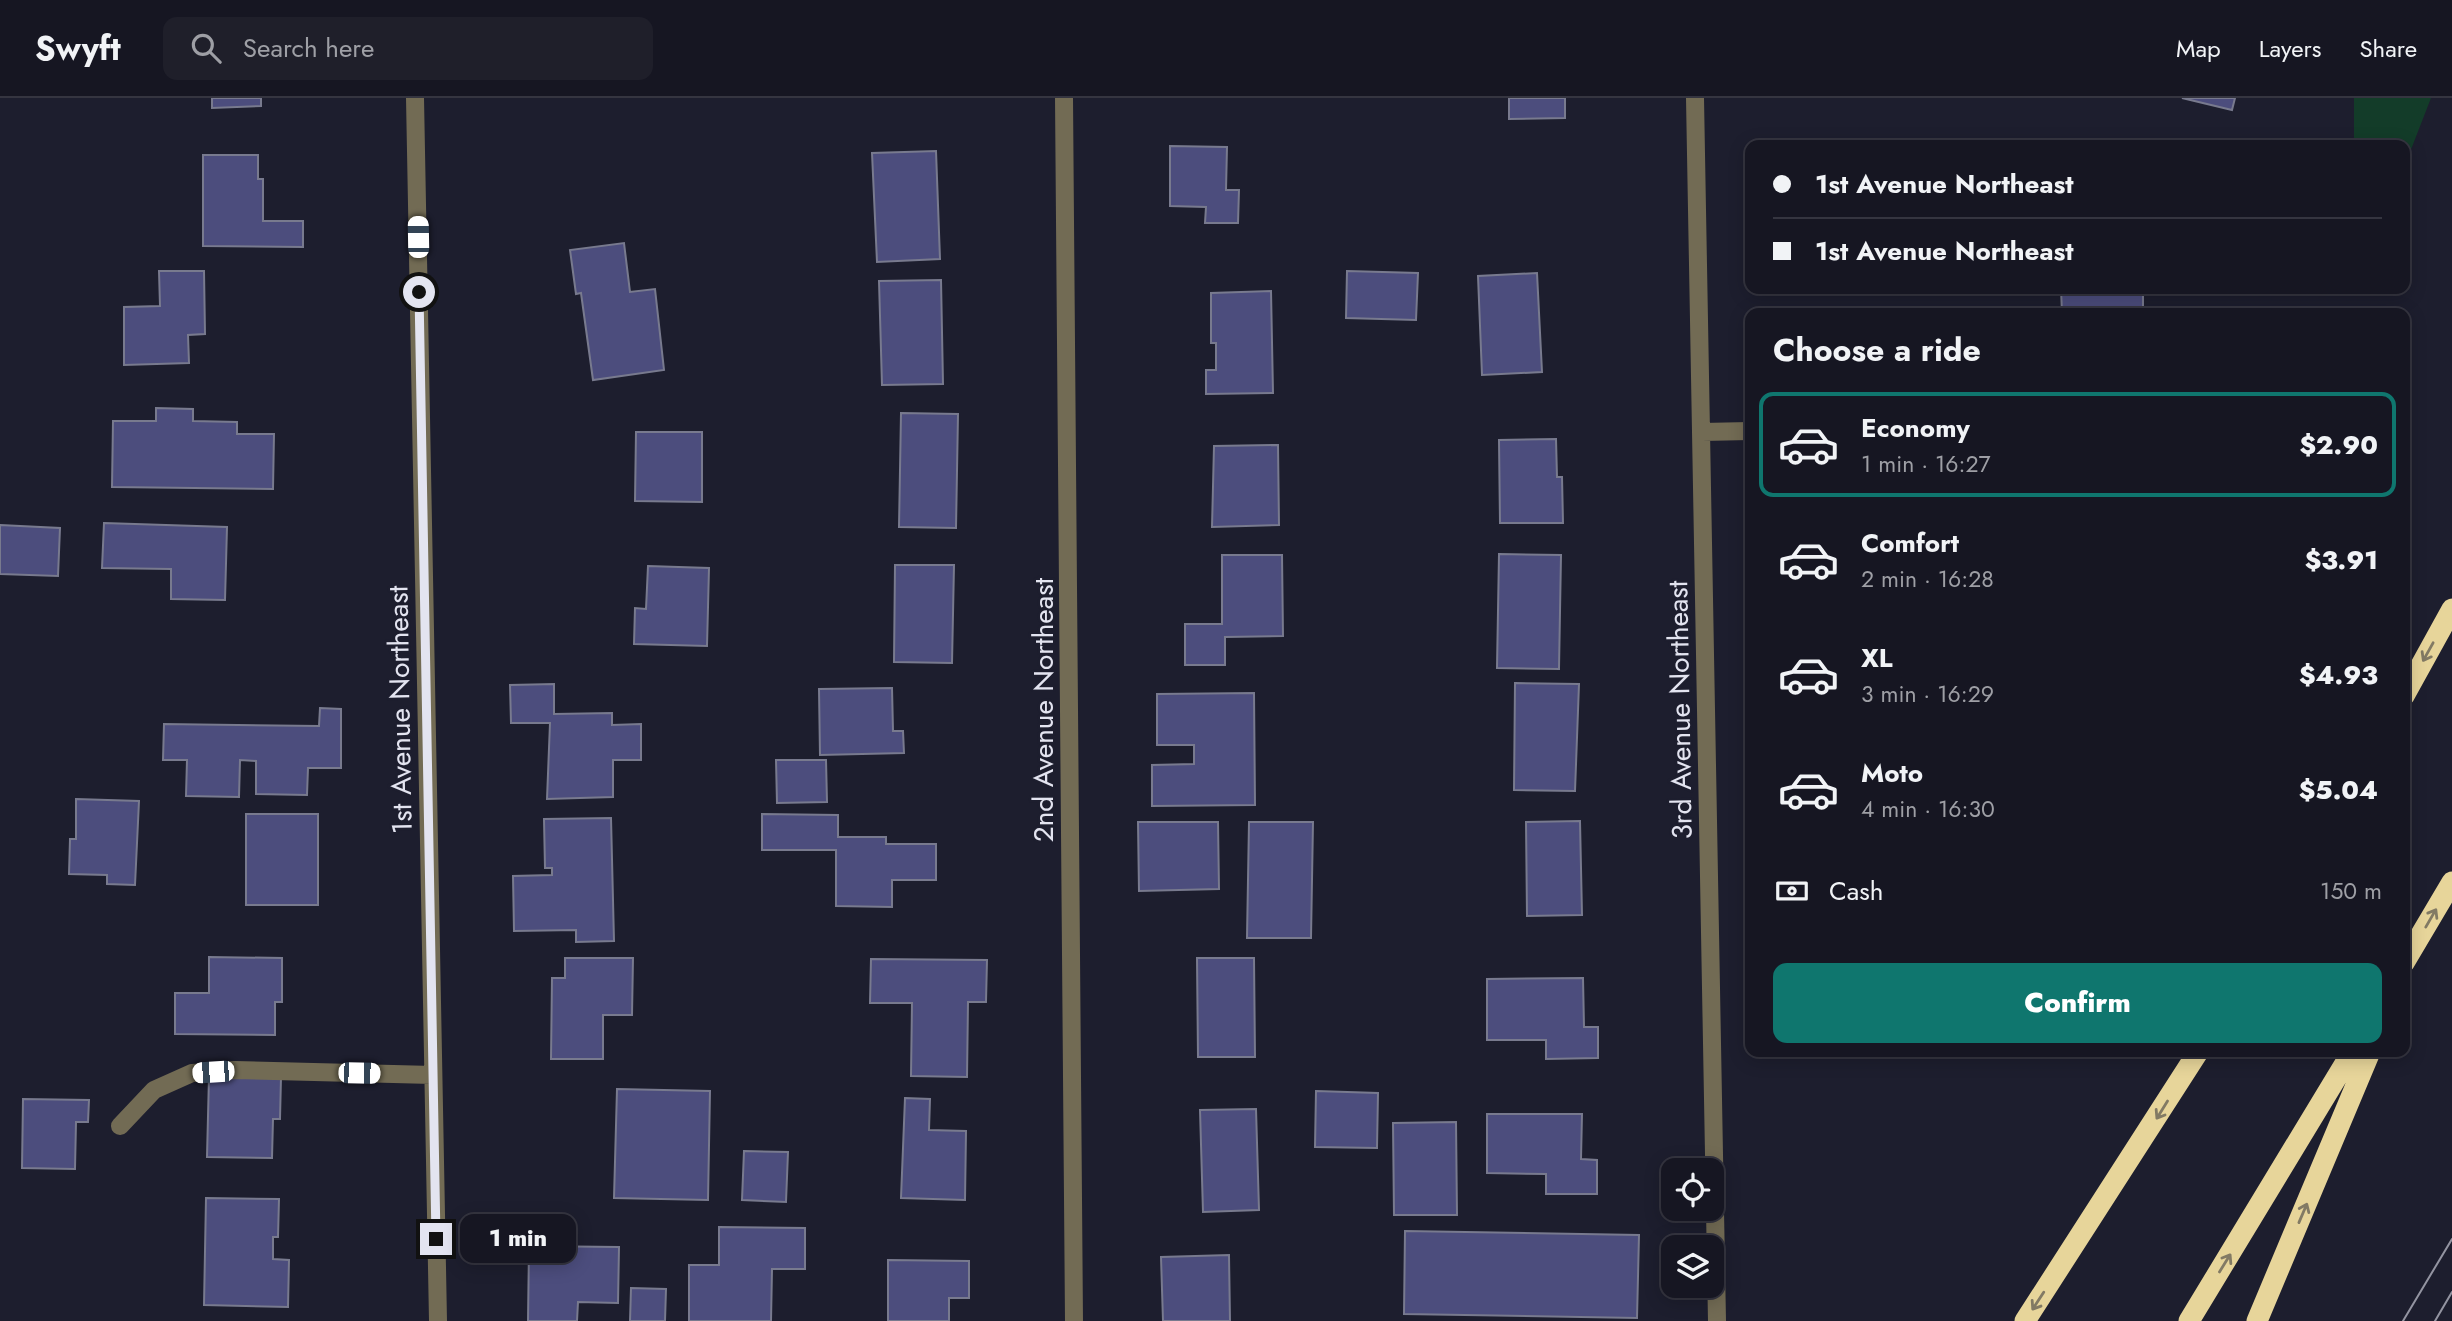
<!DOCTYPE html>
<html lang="en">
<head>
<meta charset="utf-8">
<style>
	body { margin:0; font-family:Jost,sans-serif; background:#1f1f2a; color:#f1f3f6; height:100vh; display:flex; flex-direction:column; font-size:26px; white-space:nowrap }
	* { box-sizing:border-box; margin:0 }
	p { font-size:23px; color:#9e9fa5 }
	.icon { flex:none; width:38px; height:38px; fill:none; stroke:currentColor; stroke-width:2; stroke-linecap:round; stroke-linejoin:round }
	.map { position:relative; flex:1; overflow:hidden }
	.details { position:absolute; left:1745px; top:210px; width:665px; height:749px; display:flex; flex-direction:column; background:#161622; border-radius:14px; box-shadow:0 4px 18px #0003,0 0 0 2px #353540 }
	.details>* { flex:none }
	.guide { position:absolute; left:1745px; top:42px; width:665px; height:154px; border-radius:14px; box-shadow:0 4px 18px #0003,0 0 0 2px #353540; display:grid; align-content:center; height:154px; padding:0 28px; background:#161622 }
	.buttons { position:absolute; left:1661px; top:1060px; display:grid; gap:14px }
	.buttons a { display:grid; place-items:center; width:63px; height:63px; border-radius:14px; background:#161622; box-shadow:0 4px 18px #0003,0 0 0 2px #353540; font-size:35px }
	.end { position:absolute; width:32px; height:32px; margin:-16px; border:9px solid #e3e4f0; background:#111; box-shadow:0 0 0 4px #111 }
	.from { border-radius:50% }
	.bubble { position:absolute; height:49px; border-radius:14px; background:#161622; box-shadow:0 4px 18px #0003,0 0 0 2px #353540; font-size:23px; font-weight:800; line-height:49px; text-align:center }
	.car { position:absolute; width:21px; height:42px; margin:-21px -10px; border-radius:9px; box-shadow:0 0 5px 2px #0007; background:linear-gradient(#fff 24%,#345 0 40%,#fff 0 76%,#345 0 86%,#fff 0) }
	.guide b { display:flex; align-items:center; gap:24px; height:66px; font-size:26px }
	.guide b+b { border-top:2px solid #353540 }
	.guide i { width:18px; height:18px; background:#f1f3f6 }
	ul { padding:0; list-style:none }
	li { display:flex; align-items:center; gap:21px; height:105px; margin:0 14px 10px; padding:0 14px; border:4px solid transparent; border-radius:14px }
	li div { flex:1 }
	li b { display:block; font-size:26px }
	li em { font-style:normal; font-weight:800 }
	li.active { border-color:#0f766e }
	li>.icon { width:63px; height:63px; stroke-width:1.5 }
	h2 { padding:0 28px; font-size:32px; line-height:84px }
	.pay { display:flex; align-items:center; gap:18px; height:77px; padding:0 28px; font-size:26px }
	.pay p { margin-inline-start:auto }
	.button { display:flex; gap:14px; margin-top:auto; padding:14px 28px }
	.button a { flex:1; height:80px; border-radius:14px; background:#0f766e; color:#fff; font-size:28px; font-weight:800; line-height:80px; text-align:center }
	header { display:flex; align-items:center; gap:42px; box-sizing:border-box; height:98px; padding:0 35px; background:#161622; border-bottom:2px solid #353540 }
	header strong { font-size:33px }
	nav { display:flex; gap:38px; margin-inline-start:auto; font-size:24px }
	.search { width:490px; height:63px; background:#1f1f2a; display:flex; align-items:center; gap:18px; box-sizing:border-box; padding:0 24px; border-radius:14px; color:#9e9fa5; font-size:26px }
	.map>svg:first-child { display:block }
</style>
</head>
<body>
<header>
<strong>Swyft</strong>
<div class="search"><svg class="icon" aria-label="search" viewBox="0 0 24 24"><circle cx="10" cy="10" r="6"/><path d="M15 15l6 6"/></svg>Search here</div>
<nav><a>Map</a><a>Layers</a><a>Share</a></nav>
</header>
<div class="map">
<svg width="2452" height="1223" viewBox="0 0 2452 1223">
	<rect width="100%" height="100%" fill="#1d1e2e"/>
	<!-- green -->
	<path fill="#133c29" d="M2354,0h77l-26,67 -1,-20h-50z"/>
	<!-- building -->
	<path fill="#4c4d7d" stroke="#787a8e" stroke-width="2" d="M212,0h49v8l-49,2z
		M1509,0h56v20l-56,1z
		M2182,0h53l-3,12z
		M1170,48l57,1 -1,43h13l-1,33h-33l1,-16 -36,-1z
		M936,53l4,108 -63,3 -5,-109z
		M203,57h55v24h5v42h40v26l-100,-1z
		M624,145l6,49 25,-3 9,81 -71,10 -12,-87 -5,1 -6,-44z
		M159,173h45l1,63 -17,1 1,28 -65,2v-58l36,-1z
		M1347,173l71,2 -2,47 -70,-2z
		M1537,175l5,99 -60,3 -4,-99z
		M941,182l2,104 -61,1 -3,-104z
		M2061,191h82v24h-81z
		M1271,193l2,102 -67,1v-24h10v-27h-5v-50z
		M1804,209l61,1v5h-61z
		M156,310l37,1v12l44,1v12h37l-1,55 -161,-2 1,-66h43z
		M901,315l57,1 -2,114 -57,-1z
		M636,334h66v70l-67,-1z
		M1556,341l1,38h5l1,46h-63l-1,-83z
		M1278,347l1,80 -67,2 2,-81z
		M104,425l123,4 -2,73 -54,-1v-30l-69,-1z
		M0,427l60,3 -2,48 -58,-2z
		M1499,456l62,1 -2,114 -62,-1z
		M1222,457h60l1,81 -58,1v28h-40v-41h37z
		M895,467h59l-2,98 -58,-1z
		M648,468l61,2 -2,78 -73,-2 1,-36 11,1z
		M1515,585l64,1 -4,107 -61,-1z
		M554,586v30l58,-1v12l29,-1v36h-28v37l-66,2 3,-76h-39l-1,-38z
		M892,590l1,43h10l1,22 -84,2 -1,-66z
		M1254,595l1,112 -103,1v-41l42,-1v-19h-37v-51z
		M320,610l21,1v59h-33l-1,27 -51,-1v-33l-16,-1 -1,37 -53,-1 1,-36h-24l1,-36 155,2z
		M776,662h50l1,42 -50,1z
		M76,701l63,2 -4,84 -28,-1v-9l-38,-1 1,-35h6z
		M246,716h72v91h-72z
		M762,716l76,1v22h48v7h50v36h-44v27l-56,-1v-56h-74z
		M611,720l3,123 -38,1v-12l-62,1 -1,-55 39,-1v-7h-7l-1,-49z
		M1580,723l2,94 -55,1 -1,-94z
		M1138,724h80l1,67 -80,2z
		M1249,724h64l-2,116h-64z
		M209,859l73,1v44h-7v33l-100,-1v-41h34z
		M565,860h68l-1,57h-29v44h-52l1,-81h13z
		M1197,860h57l1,99h-57z
		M871,861l116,1 -1,42h-18l-1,75 -56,-1 1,-73h-42z
		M1583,880l1,49h14v31l-52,1v-19h-59v-61z
		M209,978l72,1 -1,42h-7l-1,39 -65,-1z
		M617,991l93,2 -2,109 -94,-2z
		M1316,993l62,2 -1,55 -62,-1z
		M905,1000l25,1 -1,31 37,1 -1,69 -64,-2z
		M23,1001l66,1 -1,22h-12l-1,47 -53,-1z
		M1256,1011l3,101 -56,2 -3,-102z
		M1487,1016h95l-1,45 16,1v34h-51v-20l-59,-1z
		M1456,1024l1,93h-63l-1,-92z
		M744,1053l44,1 -2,50 -44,-2z
		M206,1100l73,1 -1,38h-5v22l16,1 -1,47 -84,-2z
		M719,1129l86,1v41h-33l-1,52h-82v-56h30z
		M1405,1133l234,4 -2,83 -233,-4z
		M529,1148l90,1 -1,56 -40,-1 -1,19h-49z
		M1229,1157l1,66h-67l-2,-64z
		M888,1162l81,1v37h-20v23h-61z
		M631,1190l35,1 -1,32h-35z"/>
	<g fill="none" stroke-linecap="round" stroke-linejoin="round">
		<!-- minor -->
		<path stroke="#726b54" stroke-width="18" d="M415,0l23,1223
			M1064,0l10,1223
			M1695,0l22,1223
			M1702,334l48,-1
			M120,1028l34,-36 38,-17 42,-3 199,5"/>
		<!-- highway -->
		<path stroke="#e7d59a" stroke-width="21" d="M2404,598l48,-87
			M2404,865l48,-81
			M2025,1223l173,-269
			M2189,1223l163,-269
			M2257,1223l113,-269"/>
		<!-- tram -->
		<path stroke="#9394a1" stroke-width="2" d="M2403,1223l49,-82
			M2435,1223l17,-29"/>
	</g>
	<!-- one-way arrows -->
	<defs><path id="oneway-shaft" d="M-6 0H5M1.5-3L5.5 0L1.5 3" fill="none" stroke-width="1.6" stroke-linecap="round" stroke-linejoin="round" transform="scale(1.75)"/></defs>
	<g stroke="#827a64">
		<use href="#oneway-shaft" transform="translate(2428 554) rotate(119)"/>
		<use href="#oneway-shaft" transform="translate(2431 820) rotate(-60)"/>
		<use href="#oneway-shaft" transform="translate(2162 1012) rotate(122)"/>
		<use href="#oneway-shaft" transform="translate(2303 1115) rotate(-67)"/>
		<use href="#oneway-shaft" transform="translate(2225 1165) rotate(-58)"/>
		<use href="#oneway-shaft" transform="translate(2038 1203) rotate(123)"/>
	</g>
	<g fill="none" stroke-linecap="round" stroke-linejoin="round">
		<!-- route -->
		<path stroke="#e3e4f0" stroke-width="9" d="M419,194l17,947"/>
	</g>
	<g text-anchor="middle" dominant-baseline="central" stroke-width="5" stroke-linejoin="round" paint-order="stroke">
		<!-- street labels -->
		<g font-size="28" fill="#e3e4f0" stroke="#1d1e2e">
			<text transform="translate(400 612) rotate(-91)">1st Avenue Northeast</text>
			<text transform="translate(1043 612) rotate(-90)">2nd Avenue Northeast</text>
			<text transform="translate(1680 612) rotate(-91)">3rd Avenue Northeast</text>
		</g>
	</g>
</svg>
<div class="buttons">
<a><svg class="icon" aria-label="locate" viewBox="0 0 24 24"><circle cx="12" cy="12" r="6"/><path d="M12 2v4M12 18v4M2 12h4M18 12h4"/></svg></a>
<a><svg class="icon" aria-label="layers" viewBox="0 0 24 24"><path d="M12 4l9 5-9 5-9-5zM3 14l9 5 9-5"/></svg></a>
</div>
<i class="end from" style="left:419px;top:194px"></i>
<i class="end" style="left:436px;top:1141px"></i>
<div class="bubble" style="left:460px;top:1116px;width:116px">1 min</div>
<i class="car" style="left:418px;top:139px;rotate:359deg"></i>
<i class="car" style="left:213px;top:974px;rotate:266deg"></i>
<i class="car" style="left:359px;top:975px;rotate:91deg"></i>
<div class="guide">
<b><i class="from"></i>1st Avenue Northeast</b>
<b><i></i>1st Avenue Northeast</b>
</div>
<section class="details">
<h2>Choose a ride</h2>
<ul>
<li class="active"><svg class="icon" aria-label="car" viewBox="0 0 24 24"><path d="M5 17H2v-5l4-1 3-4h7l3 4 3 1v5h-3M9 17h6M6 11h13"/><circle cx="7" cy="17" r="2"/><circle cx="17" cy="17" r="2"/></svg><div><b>Economy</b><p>1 min · 16:27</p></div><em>$2.90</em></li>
<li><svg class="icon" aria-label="car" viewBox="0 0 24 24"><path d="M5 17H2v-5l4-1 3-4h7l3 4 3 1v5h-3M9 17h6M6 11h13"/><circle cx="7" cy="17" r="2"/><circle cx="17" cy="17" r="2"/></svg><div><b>Comfort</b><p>2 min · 16:28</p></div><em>$3.91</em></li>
<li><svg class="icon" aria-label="car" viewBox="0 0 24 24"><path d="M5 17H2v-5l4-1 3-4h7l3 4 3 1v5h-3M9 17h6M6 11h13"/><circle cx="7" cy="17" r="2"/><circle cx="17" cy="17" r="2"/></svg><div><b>XL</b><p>3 min · 16:29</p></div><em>$4.93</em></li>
<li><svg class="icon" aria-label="car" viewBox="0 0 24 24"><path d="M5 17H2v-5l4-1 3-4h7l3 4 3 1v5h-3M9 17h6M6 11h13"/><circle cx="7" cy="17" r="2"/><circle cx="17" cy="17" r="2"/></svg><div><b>Moto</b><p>4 min · 16:30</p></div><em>$5.04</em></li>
</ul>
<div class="pay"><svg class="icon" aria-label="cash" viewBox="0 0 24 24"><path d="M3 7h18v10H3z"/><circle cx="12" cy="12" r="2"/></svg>Cash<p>150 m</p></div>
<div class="button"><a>Confirm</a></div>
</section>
</div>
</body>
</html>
